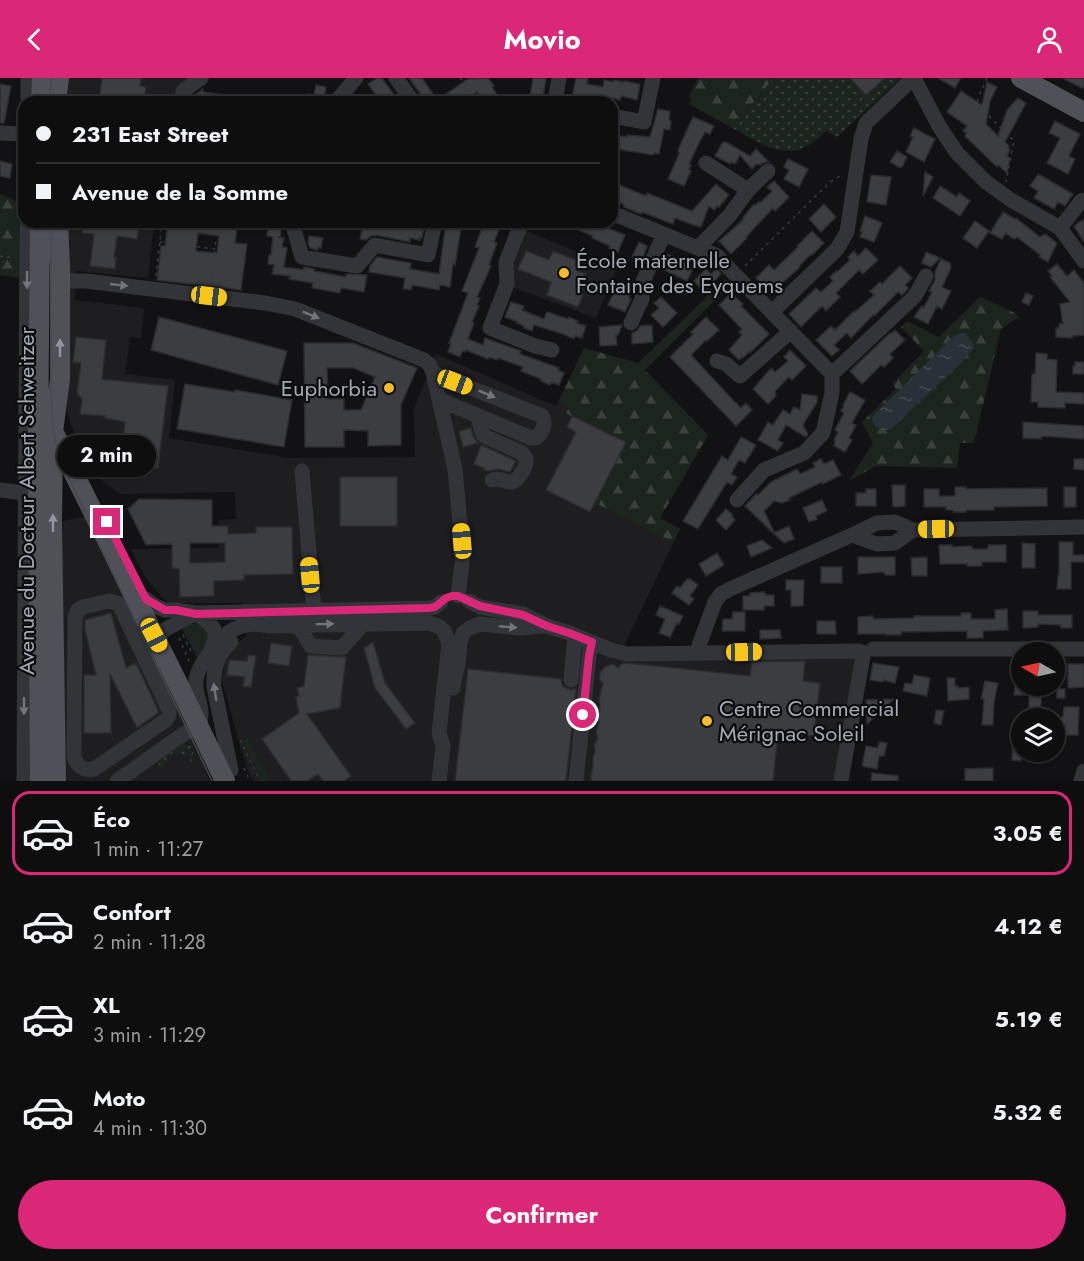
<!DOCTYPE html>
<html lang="fr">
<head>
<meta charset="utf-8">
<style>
	body { margin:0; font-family:Jost,sans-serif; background:#171718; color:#f1f3f6; height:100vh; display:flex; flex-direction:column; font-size:22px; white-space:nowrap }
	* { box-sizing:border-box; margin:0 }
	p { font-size:20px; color:#9b9c9e }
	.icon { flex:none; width:33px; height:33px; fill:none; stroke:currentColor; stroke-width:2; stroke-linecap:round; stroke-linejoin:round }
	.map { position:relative; height:703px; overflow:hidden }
	.side { display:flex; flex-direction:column; background:#0e0e0f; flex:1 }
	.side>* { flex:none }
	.banner { position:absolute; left:18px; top:18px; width:600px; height:132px; border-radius:18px; box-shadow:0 2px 4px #0004,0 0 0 2px #2e2e2f; display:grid; align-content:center; height:132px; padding:0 18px; background:#0e0e0f }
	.needle { width:39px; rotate:279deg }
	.tools { position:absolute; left:1011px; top:564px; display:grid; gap:12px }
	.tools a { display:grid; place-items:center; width:54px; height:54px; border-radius:50%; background:#0e0e0f; box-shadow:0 2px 4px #0004,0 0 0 2px #2e2e2f; font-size:30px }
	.end { position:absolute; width:27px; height:27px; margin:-14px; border:8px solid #db2777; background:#fff; box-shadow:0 0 0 3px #fff }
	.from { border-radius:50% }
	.bubble { position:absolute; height:42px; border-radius:21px; background:#0e0e0f; box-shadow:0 2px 4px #0004,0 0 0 2px #2e2e2f; font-size:20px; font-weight:700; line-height:42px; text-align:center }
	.car { position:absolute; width:18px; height:36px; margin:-18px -9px; border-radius:8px; box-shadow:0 0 4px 2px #0007; background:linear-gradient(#f5c518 24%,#345 0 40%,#f5c518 0 76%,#345 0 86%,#f5c518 0) }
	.banner b { display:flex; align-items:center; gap:21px; height:57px; font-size:22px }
	.banner b+b { border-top:2px solid #2e2e2f }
	.banner i { width:15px; height:15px; background:#f1f3f6 }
	ul { padding:10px 0 0; list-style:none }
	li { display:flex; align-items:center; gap:18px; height:84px; margin:0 12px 9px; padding:0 6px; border:3px solid transparent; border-radius:18px }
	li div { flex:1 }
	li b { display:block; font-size:22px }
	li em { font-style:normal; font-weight:700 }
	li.active { border-color:#db2777 }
	li>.icon { width:54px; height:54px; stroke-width:1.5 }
	.cta { display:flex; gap:12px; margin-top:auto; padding:12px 18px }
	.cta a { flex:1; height:69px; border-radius:36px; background:#db2777; color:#fff; font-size:24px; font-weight:700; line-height:69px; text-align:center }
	header { display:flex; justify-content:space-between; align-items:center; height:78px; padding:0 18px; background:#db2777; color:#fff; font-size:27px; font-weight:700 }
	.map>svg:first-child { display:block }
</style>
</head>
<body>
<header><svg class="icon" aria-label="back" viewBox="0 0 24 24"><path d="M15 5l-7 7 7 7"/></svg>Movio<svg class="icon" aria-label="person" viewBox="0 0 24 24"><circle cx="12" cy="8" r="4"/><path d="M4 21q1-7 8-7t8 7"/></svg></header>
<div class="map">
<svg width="1084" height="703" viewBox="0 0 1084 703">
	<defs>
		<pattern id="forest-firs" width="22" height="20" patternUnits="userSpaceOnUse" patternTransform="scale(1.5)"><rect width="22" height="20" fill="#1c241e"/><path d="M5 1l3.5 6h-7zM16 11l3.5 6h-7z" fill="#3a413c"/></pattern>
		<pattern id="garden-dots" width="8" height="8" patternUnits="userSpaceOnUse" patternTransform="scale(1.5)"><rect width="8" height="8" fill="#1c241e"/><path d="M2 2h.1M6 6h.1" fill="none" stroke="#3a413c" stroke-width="1.8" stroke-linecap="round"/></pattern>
		<pattern id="water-ripples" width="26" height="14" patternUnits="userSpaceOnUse" patternTransform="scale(1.5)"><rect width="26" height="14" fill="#283038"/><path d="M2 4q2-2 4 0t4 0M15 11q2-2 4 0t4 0" fill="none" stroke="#444b53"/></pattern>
	</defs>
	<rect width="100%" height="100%" fill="#121214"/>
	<!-- built -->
	<path fill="#1e1e21" d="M62,0h134l-20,24h-116z
		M61,144h93l-6,56 -72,-7 -1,29 69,8 -3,30 -11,-1 -5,37 50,6 -6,58 121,20 125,-1 -1,-49 22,-54 120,52 28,-58 124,87 -48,83 20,11 -55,115 2,10 232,2 -22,125h-584l-8,-18 -23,-82 3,-21 9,-14 12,-10 -3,-33h-73l-8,-5 -18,-23 -13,-26 88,-1v-28l17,-1 -1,-27 -115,2 -25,-19 -24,-50 -7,-26z
		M526,153l91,37 -21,50 -84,-31 -1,-10 3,-9 -1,-2z
		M88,438l90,189 32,76h-147l-2,-211 2,-49z"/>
	<!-- grass -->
	<path fill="#1c241e" d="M725,201l6,5 -86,86 -7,-7z
		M196,545l5,1 11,13 -13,25 -18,-36z
		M248,660l6,14 17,29h-9l-19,-40z"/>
	<!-- forest -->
	<path fill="url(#forest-firs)" d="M698,0h76l-42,50 -43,-24 2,-5 -2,-3z
		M0,116l19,8v76l-19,-3z
		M980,219l35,16 4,4 -18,12 -27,114h-14l-3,25 -81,-2 -27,15 24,-38 -11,-21 34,-33 -4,-5 32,-33 -23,-24 6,-6 32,16z
		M584,270l54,15 70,72 -48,83 20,11 -7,13 -78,-39 30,-61 -60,-29 3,-6 -9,-6z"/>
	<!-- garden -->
	<path fill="url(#garden-dots)" d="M774,0h127l-64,59 -11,-6c-7,6 -14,13 -23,17 -21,11 -52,-10 -71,-20z
		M185,665l8,3v4l-5,-1 -2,6c-15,-4 -18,3 -24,14l-4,-6 -26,18h-2z"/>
	<!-- water -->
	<path fill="url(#water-ripples)" d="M961,255h4l9,12v3l-12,14 -71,67 -7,2 -9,-5 -3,-7 2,-4 79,-78z"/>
	<!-- building -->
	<path fill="#3c3d41" stroke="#2c2c30" stroke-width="1.5" fill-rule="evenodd" d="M102,0h39l-1,8 6,1 -2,15h-45z
		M377,0h5l17,24h-18l-13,-18z
		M409,0h13l15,22 31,-21 20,-1 6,8 -2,1 6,9 -4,2 2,4h-12l-7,-10 -14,10h-37z
		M533,0h10l3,1 -4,23h-13z
		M576,0h12l-1,6 16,3 1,-7 9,2 1,-2 10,2v-1l16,3 -3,16 -16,-4 -1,4 -7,-2 -1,3 -25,-5 -1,4 -14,-3z
		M850,0h35l-19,17z
		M938,0h23l-6,10z
		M1062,0h22v11z
		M987,4l10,5 -7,14 -4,23 12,12 9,-26 11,-12 8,5 -21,39 4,4 -1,2 2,2 -3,6 3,2 -3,15 -9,-8 -1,2 -32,-31 1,-3 -3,-2 4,-5 -20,-14 14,-21 21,14z
		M0,6l11,2 -7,37h-4z
		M316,7l10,2 -1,9 -11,-1z
		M203,11v3l35,5v5h-47l1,-5z
		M308,16l20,3 -2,5h-19z
		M658,31l12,2 -1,9 2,1 -1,9 -6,-1 -5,25 -5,-1 -1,2 -37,-6 3,-13 8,1v-2l23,2z
		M693,39l21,9 -4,8 -5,-2 -5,9 -11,23 2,1 -2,5 2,1 -7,15 -16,-7 11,-25 -1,-4z
		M1055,43l25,13 -11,22 6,3 -7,15 -21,-11 13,-25 -11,-5z
		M914,50l21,11 -11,23 -18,-10 7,-15 -3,-1z
		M723,64h3l24,14 6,-7 13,13h-4l-5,3 -4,-1 -4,5 -12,-14 -5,9 -4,-2 -1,2 -15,-8z
		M897,73l10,6 -5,10h-4l-8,-5z
		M788,81l20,10 -9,18 -15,-8 5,-9 -5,-3z
		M0,83l12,3 -2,14 -10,-2z
		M925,94l8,5 -10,19z
		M1038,96l35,20 -8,12 -7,-4 -4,7 -20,-11 4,-7 -8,-5z
		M871,97l20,2 -5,28 -19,-3z
		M774,103l15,16 -14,14 -2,-3 -27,29 1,1 -16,16 -12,-13 24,-21 -1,-1 12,-15 1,1 4,-3 1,1 12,-12 -5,-4z
		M612,104l34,14 1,-3 45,18 24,-27 13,11 -10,12 -2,-1 -3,4 -5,-4 -8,21 -5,-2v1l-21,-8 -2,6 -31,-12 -1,2 -17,-7v-2l-12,-7z
		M940,108l17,11 2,-4 11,8 -10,15 -27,-18z
		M824,126l12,13 -15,15 -12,-13z
		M1003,134l12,7 1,-1 24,19 5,-3 12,9 -9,19 -9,-5 1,-2 -23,-18 -2,2 -3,-1 -6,-5 -4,6 -12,-6z
		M865,138l17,7 -8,19 -14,-5 2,-5 -2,-1z
		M1084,141v23l-10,-16z
		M975,143l14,10 -12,17 -14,-10z
		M83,144h56l-2,17 -20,-3 -3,21h2l-1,12 -25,-3 4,-32 -12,-1z
		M168,144h70l-3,21 12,1 -6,46 -84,-10 4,-34h4zM198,155l21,3 -2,17 -21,-2z
		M269,144l13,2 -2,13h-3l7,1 -2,9 5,1 -3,19 20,3v-3l10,2v2l32,6v-3l21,1 -3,17 -23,-4 -1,5 -28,-5 1,-5 -24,-4 1,-3 -18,-2 2,-9 -6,-1 1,-9h2l2,-18 -6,-1z
		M375,144l27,3 1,-3h22l-3,16 -2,-1v3l-10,-2v4l-34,-7 -5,1 -5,4 -6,-1 3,-13 11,2z
		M446,144h16l-7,43 -2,-1 -3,23 -10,-2 -1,5 -27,-5 -1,5 -4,-1h-4l2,-11 -36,-6 1,-6 7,-9 34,6 -1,6 29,5z
		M484,144h18l-8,20 3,1 -8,22 2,1 -14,31 3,1 -3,7 2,1 -7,16 2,1 -6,16 15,6 2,-7 36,13 -1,3 39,14 -1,2 6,3 -5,12 -8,-3 -1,3 -9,-4v-2l-20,-8 2,-4 -25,-9 -1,2 -8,-3 -1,2 -22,-9 -1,2 -3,-1 -2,6 -12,-5 3,-9h-2l19,-50 -6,-2 17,-43 -4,-1z
		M560,144h32l33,13 -7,17 -9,-4 1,-2 -18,-8 1,-2z
		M812,153l12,12 -12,12 -1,-1 -12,12 1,1 -22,20 -3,-4 -8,7 -11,-12 13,-13 5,5 24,-23 -1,-1z
		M309,158l14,2 -2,10 -3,-1v3l-8,-2 -2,-5z
		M639,164l8,4 -5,14 -10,-3z
		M866,170l12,12 -15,14 -4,-4 -23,23 4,4 -14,14 -4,-5 -21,21 -12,-13 27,-26 5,4 12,-11 -3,-4 6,-6 1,1 13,-12 -2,-3 6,-6 4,5z
		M526,173l23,9 4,-9 27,11 -3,9 9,3 -7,19 4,2 -5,12 -31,-12 4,-13 -33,-13z
		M926,174l14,6 -9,9 -9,-4z
		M668,176l26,12 -7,15 -27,-13 6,-13h1z
		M941,181l9,4 1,5 -9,19 9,4 -9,18 -5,-3 -9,18 -14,-7 8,-11 2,1 8,-15 -3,-1 6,-11v-8z
		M1057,186l10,12 7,-6 10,13v52l-12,1v2l-16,-1v-9h3v-4h4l-3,-20 10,-2 -20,-25 2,-1 -4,-5z
		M900,188l12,12 -7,7 3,3 -1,2 -5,5 -4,-3 -24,24 -1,-1 -22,23 -4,-5 -13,12 5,5 -7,6 -16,-16 15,-14 4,4 19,-19 1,1 19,-17 -4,-4 10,-9 2,2z
		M706,191l5,5 6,-5 4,5 -17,18 -10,-11z
		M615,212l15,6 -1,2 2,1 -6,13 -17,-7z
		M731,215l12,11 -2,2 28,28 -18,18 -1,-1 -7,7 -1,-1 -3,3 -10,-10 13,-15 -3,-3 3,-3 -23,-24z
		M1026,215l7,3 -4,9 -7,-3z
		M661,219l16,16 -14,14 -12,-12 8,-7 -5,-5z
		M511,224l13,4 -2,4 22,9 3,-7 21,7 1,-2 9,4 -1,2 9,3 -4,12 -7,-2 -1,3 -11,-5 -29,-9 -2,6 -8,-3v-2l-7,-3 1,-1 -13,-5z
		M159,239l128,34 -9,34 -127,-35z
		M706,239l13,13 -12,11 -1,-1 -14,14v2l42,45 7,7 5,-5 6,7 -16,16 -66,-69 23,-23 -2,-2z
		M622,247l-4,10h-2l1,10 -17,1 -1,-19z
		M652,247l1,17 -21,2v-11l5,-2 3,-5z
		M895,252l10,10 -15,14 3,4 -9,9 -3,-2 -19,19 -12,-13 40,-38 1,1z
		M76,259l30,3 -4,39 66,7 -10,82 -37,-5 4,-41 -20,-4v-2l-25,-2 2,-15 -5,-6 4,-30 -8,-1z
		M304,265h49l64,25 -16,37v40l-33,1v-15l-24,-1v17h-39zM327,290h26l22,9 -14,33h-17v-11h-16z
		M790,272l16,16 -14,14 -3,-3 -14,14 1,5 -8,8 -15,-15 18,-21 4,4 13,-11 -4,-4z
		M1036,275l11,1v5l10,1 -1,32 28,1v11l-19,-1v5l-27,-1v-5h-7l1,-28h3z
		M1075,284h9v12h-11v-8h2z
		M185,306l50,8v-2l57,10 -8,47 -107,-18z
		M850,314l15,8 -13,23 4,2 -7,13 3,2 -7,12 -11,-6 1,-6h-1l4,-8 -3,-2 9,-17 -3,-2 3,-5 -1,-1z
		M802,316l15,2v6l-14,23 5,9 -2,3 -20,-12 -8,15 5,3 -5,8 -20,-11 10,-18 5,3 10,-15 7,4 4,-7 6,3z
		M572,338l54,26 -36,70 -44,-22 30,-58 -9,-5z
		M1023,344l61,4v13l-42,-3 -1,3 -18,-1z
		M471,350l2,8 5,7 -15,4 -4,-16z
		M741,359l15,8 -11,18 -6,-3 -8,14 6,3 -5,8 -5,-3 -29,47 -15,-8 39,-65 6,4z
		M481,367l35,16 -5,9 -1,2 -12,-3 -10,2 -5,-2 1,-1 -10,-4z
		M821,381l3,5 9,-4 8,15 -18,9 -1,-2 -33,16 1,2 -8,3 -8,-2 -10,10 10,21 -1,1 -28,-27 11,-12 2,1 13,-13 26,-13 3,5 15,-7 -2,-4z
		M1074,381h10v11l-10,-1z
		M340,399h57v49h-57z
		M892,407h13v21l-12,1z
		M955,409h11v2l81,-1v18l-53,1v3h-28v2h-13v-2h-7v-3h-22v-18h15v7h16z
		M1064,409h12v20h-12z
		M866,411h10v17h-20v-13h10z
		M139,421l73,1v26h16v8l28,-1v-6h36l1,47 -49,1v5l-30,1v15l-34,1 -1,-28 -7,-1v-24l-26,1 -18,-36zM190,465h35v19l-35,1z
		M822,422l5,11 -11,5 1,3 -8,3 -6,-14z
		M726,431l7,6 -1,2 3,3 -9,10 -10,-10z
		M789,448l5,13 -10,4 -11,-10z
		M762,462l10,8 -21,9 -4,-11z
		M1059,464h14v13h11v7h-13v27h-14l1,-14h1z
		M1022,465l13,1v24h-13z
		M939,467h13v2l20,-1v3h16v-4h18v17h-24v4h-15v-2h-27z
		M717,475l7,12 -18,11 -7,-12z
		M858,479h37v18h-10l-1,-3 -26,2z
		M927,479v19h-15l-1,-18z
		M821,489h21v16h-21z
		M687,501h3l8,6 -8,11 4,3 -5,6 -17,-12 5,-7 3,2z
		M786,502h18l-1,26h-12v-16h-5z
		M765,514v3h9v11h-10v4h-21v-14h7v-3z
		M660,528l23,10 -4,8 -2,-1 -7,14 -11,-4 6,-14 -9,-4z
		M1007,531l1,21 -25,1v7h-16v-7l-66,1v3h-15v-1h-28v-17l15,-1v3l41,-1v-2h47v-3h10v6h24v-9z
		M1023,533h15v4h34v13h-11v-3l-23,-1v3l-15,1z
		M733,534h12v19h-23l1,-12h9z
		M111,535l15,55 10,-5 23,49 -22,16 -27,-54 1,59h-27v-58h12l-11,-45v-10z
		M817,543h18l1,13h-19z
		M760,552h20l1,8 -21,1z
		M373,564l12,41 30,40 -9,6 -31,-41 -11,-40z
		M271,565l21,3 -3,20 -21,-3z
		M248,577l8,1 -5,31 -8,-1 2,-9 -18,-2 2,-15 18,1z
		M308,577l38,2 -6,51 -33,6 44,62 -7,5h-21l-5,-7 -11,7h-16l-29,-42 37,-26 -3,-16 3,-1 -2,-8 7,-2z
		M805,583l-2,20 17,2 -6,53 -36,-4 -5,49h-182v-6l2,-8v-10l2,-6 -1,-6 4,-7 -2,-6 3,-9 -2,-6 3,-8 -1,-10 4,-16 -4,-4 1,-5 2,-4 5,-4 6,-2 5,4 5,-5 14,1 113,12 2,-14z
		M873,585l26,4 -4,16 -12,-3v2l-13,-2z
		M1068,586h16v23l-16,1z
		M468,591l93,10 1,6 4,3 5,2 5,-2 -10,93h-111z
		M914,597l16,3 -3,18 -24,-5 2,-8 7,1z
		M947,600h8v8h3v2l11,-1v12l-21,2z
		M985,603l13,2 -4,19 -1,23h-11l2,-26h-3z
		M1015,608h10v9h-11z
		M1057,611h8v9h-8z
		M1029,612h13l-2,27h-11z
		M894,621l-27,25 -1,-24z
		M1064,629h15l-1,28h-13v-9h-10v-9h8z
		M936,632l8,1 -3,14 -7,-2z
		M1013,663h9l-1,20 -9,-1z
		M879,664l8,1 -3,13h-5l-2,13 -15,-3 4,-20 12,2z
		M993,690v13h-28v-12z
		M872,695l26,3v5h-27z"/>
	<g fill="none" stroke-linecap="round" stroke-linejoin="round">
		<!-- path -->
		<path stroke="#393b40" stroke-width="1.5" stroke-dasharray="3 4.5" stroke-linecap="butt" d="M460,0l17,24
			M987,0l-9,20 -1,6 37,37 -8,41
			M160,164l55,7 1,-10 18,2 -5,44
			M0,178l14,2
			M745,188l85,-84 12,-7
			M156,198l6,-54
			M211,206l4,-34
			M82,376l6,12
			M183,557l10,20
			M179,560l10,23
			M240,662l20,41
			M191,684l2,-14
			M244,690l6,13"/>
		<!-- minor -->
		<path stroke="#333439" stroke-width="15" d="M396,0l17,24
			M914,0l25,48 18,27 29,29 25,18 49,28 24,33
			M28,24v-24
			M181,24l2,-11 18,-13
			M336,24l20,-24
			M555,24l4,-24
			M612,38l32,6 9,-44
			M0,55l24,1
			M706,85l42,27
			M612,135l105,43 115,118v19l-9,40 -19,20 -40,17 -27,30
			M292,144l10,35 55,9 18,-21 53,10 7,-33
			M522,144l-16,40 1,22 -17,44 45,18 17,4
			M1060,150l21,-27 3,-1
			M698,170l32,-33 18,-25 20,-19
			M60,203h26l179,22 30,6 129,51 6,5 3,8 22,96 8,86 -5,41
			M772,234l65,-63 10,-17 14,-93 5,-16 43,-41 5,-1
			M631,245l11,-24v-15l22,-50
			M717,283l9,3 14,12 51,-45
			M433,295l109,43c5,8 0,17 -6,22h-5l-91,-38
			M832,296l83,-78 11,-20
			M477,337l5,17 2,4 38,17c2,3 5,4 4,9 0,5 -8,19 -14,20 -7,1 -11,-5 -20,-2
			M302,393l12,140
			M0,412l25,3
			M852,457l25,9 18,-1 18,-13
			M146,521l9,7 10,4h11l20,3 233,-5 6,-1 6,-5
			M109,523l10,3 50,106v5l-3,5 -72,49c-11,2 -16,-2 -20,-12l1,-139 3,-8 5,-3z
			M469,523l11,6 43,7 24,12 22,7 42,17 16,4 231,-3 4,1 1,4 -22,125
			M196,535c14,11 25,15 16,34
			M303,539l-1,15 9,14 31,2 22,-25
			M470,550l10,-4 39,4 25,-2
			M231,564c-14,12 -18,27 -17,45l17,83
			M159,567l2,-10 3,-5 32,-17
			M873,571h211
			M699,575v-8l16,-43 6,-8 9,-5 122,-54 25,-12 18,-1 18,8 171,-3
			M571,602l4,-45
			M453,610c1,-7 2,-13 4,-20 4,-12 0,-25 7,-36
			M24,703l3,-559
			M117,703l65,-46 16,-9c9,-18 -5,-30 -2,-46 1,-8 5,-15 10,-22 14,-23 33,-39 62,-32l161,-3 11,4
			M439,703l4,-35 -4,-13 10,-90 -5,-12
			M576,703l14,-133 2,-6
			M1081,703l3,-10"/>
		<!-- major -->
		<path stroke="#4f5058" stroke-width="20" d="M1021,0l63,34
			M41,24l1,-24
			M56,24l3,-24
			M55,357l127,257 43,89
			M40,703l-2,-327 2,-232
			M56,703l-4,-259 1,-90 7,-53v-113l-2,-44"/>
		<!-- tram -->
		<path stroke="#484950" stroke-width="1.5" d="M50,24l1,-24
			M51,144v175l3,39 8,27 51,111 99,207"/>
	</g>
	<!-- one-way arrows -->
	<defs><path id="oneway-solid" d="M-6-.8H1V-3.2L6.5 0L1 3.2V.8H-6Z" transform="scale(1.5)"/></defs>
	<g fill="#71747d">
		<use href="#oneway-solid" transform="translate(27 202) rotate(90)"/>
		<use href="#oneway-solid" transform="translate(119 207) rotate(6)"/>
		<use href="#oneway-solid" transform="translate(311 237) rotate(22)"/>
		<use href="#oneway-solid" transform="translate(487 316) rotate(22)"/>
		<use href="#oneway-solid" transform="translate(325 546) rotate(-1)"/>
		<use href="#oneway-solid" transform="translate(508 549) rotate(5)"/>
		<use href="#oneway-solid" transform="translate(215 614) rotate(-99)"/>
		<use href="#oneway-solid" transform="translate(24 628) rotate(90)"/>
	</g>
	<g fill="#9296a2">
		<use href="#oneway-solid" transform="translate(60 270) rotate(-90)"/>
		<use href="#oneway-solid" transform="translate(53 445) rotate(-90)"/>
	</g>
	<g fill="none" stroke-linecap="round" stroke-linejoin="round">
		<!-- route -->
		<path stroke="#db2777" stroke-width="8" d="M107,444l39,77 19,11h11l20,4 233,-6 6,-1 11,-9 6,-2h6l22,10 43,9 24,11 22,7 23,9 -3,14 -6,59"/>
	</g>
	<!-- markers -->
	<g fill="#f6bc28" stroke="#0d0d0f" stroke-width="2">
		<circle cx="564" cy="195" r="6"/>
		<circle cx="389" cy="310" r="6"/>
		<circle cx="707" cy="643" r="6"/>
	</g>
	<g text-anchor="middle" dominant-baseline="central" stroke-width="4.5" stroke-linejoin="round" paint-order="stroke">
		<!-- poi labels -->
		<g font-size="22" fill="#a3a8b5" stroke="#0d0d0f" text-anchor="start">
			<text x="576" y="182">École maternelle<tspan x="576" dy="25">Fontaine des Eyquems</tspan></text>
			<text x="377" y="310" text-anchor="end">Euphorbia</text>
			<text x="719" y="630">Centre Commercial<tspan x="719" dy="25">Mérignac Soleil</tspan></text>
		</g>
		<!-- street labels -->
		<g font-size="22" fill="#a3a8b5" stroke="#0d0d0f">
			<text transform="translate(26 423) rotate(-90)">Avenue du Docteur Albert Schweitzer</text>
		</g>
	</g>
</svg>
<div class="tools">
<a><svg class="needle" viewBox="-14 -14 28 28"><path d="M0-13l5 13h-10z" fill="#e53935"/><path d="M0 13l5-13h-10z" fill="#9b9c9e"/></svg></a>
<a><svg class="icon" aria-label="layers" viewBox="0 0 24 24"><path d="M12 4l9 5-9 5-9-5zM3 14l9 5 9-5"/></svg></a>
</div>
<i class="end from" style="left:583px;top:637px"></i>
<i class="end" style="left:107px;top:444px"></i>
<div class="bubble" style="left:57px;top:357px;width:99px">2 min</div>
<i class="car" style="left:209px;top:218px;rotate:97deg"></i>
<i class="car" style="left:455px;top:304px;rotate:111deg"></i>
<i class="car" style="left:936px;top:451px;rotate:269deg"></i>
<i class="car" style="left:462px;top:463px;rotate:355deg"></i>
<i class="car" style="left:310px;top:497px;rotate:355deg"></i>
<i class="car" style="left:154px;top:557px;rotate:152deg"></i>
<i class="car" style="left:744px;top:574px;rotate:89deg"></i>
<div class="banner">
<b><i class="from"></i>231 East Street</b>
<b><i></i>Avenue de la Somme</b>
</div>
</div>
<section class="side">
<ul>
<li class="active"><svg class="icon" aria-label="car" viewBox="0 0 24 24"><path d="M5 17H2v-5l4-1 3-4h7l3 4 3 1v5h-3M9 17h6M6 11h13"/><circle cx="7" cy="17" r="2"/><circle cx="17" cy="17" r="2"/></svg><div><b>Éco</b><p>1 min · 11:27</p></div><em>3.05 €</em></li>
<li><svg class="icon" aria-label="car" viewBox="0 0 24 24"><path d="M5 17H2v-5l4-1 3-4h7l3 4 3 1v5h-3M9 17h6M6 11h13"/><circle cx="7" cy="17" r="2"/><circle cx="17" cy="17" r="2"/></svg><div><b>Confort</b><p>2 min · 11:28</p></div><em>4.12 €</em></li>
<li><svg class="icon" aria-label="car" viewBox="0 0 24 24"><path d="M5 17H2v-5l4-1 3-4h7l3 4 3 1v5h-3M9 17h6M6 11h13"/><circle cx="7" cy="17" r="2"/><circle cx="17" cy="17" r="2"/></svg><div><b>XL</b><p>3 min · 11:29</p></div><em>5.19 €</em></li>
<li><svg class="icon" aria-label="car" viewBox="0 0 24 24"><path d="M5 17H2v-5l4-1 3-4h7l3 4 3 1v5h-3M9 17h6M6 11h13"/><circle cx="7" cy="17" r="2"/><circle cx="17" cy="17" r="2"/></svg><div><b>Moto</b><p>4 min · 11:30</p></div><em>5.32 €</em></li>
</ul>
<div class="cta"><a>Confirmer</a></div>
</section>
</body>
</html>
